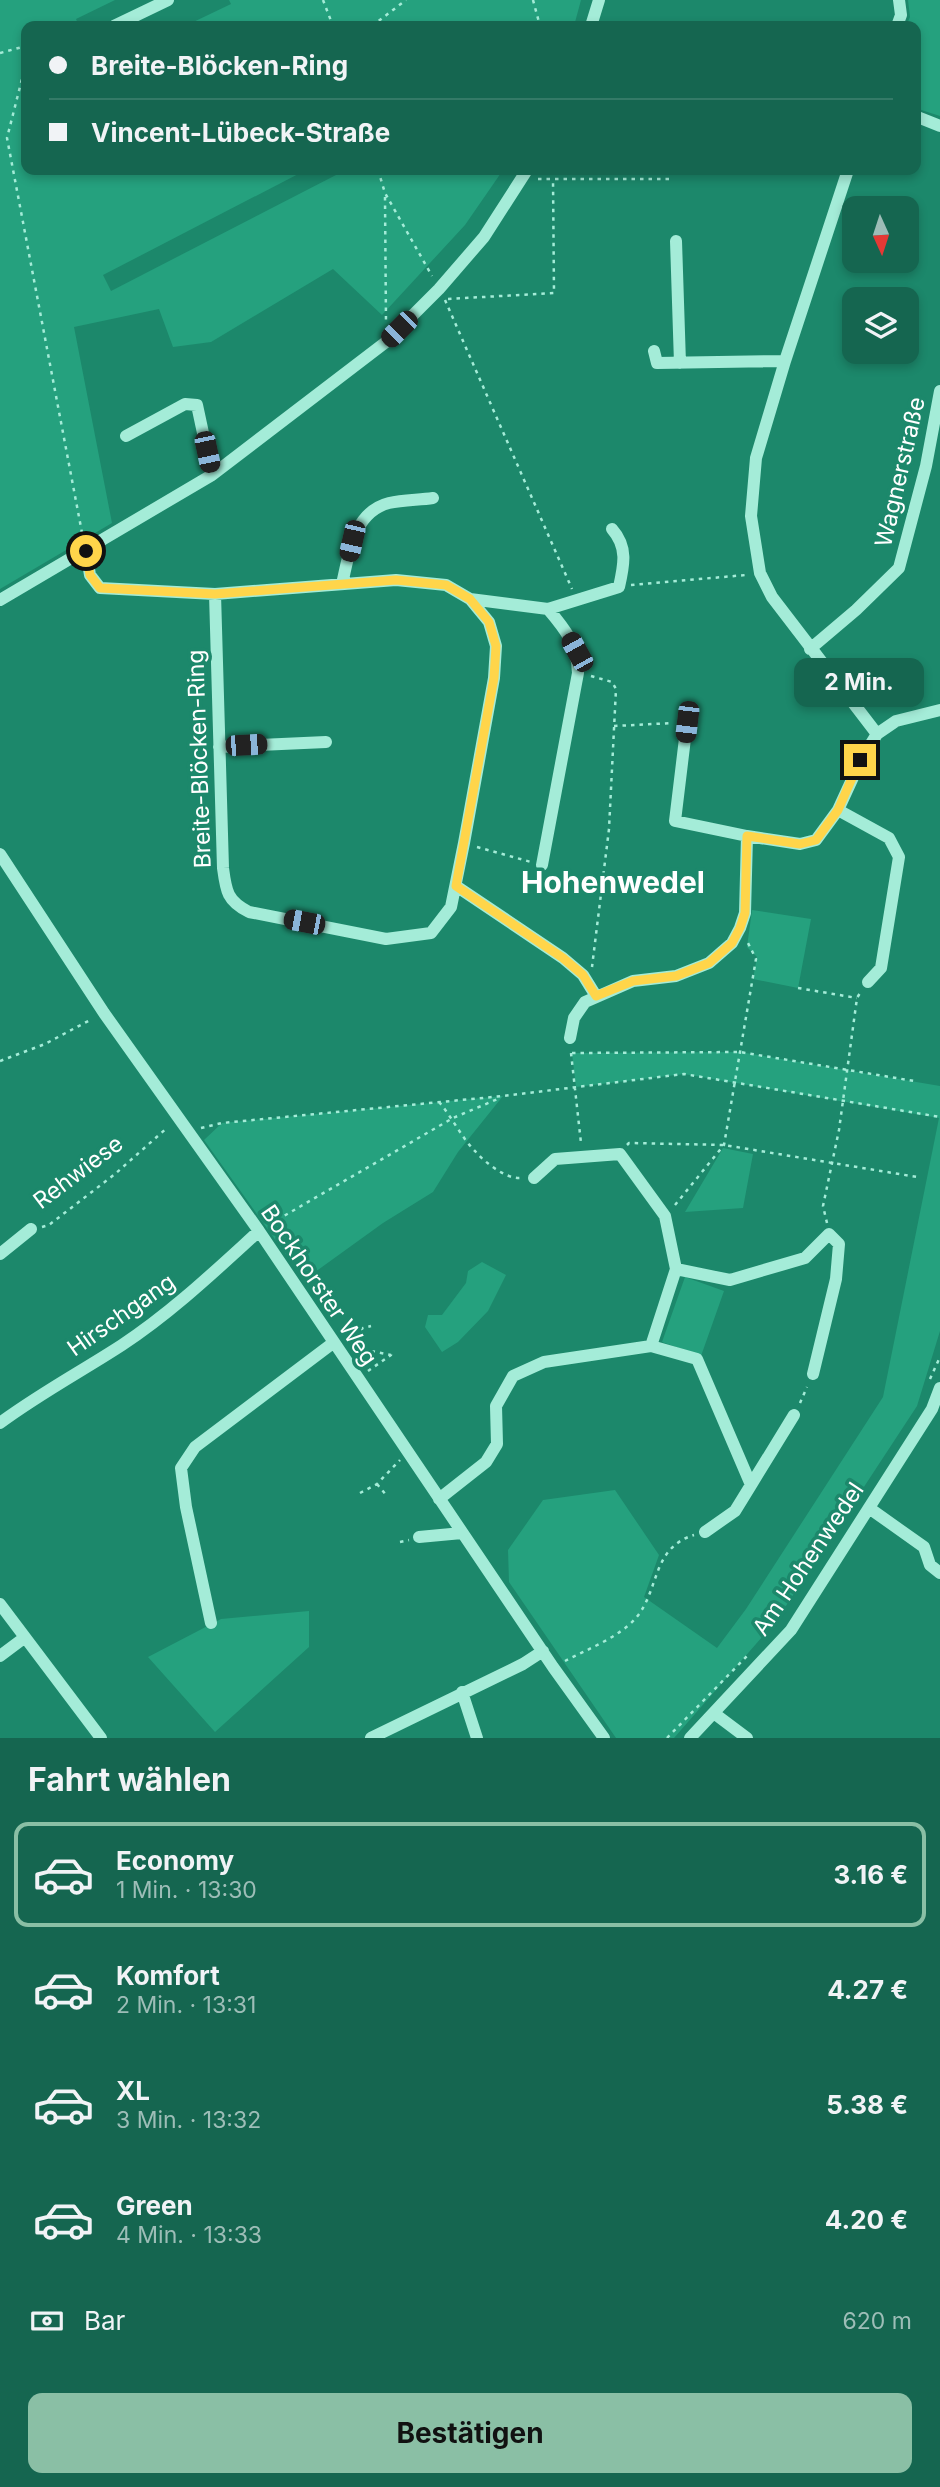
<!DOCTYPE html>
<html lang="de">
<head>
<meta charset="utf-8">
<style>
	body { margin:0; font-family:Inter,sans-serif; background:#1e6c57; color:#f1f3f6; height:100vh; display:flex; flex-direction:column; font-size:26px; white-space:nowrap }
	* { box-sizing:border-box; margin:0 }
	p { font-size:23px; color:#9dbdb7 }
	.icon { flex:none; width:38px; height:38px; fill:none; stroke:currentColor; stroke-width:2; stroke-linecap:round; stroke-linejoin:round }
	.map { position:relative; height:1738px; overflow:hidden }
	.details { display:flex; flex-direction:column; background:#156650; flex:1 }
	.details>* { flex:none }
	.hud { position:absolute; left:21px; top:21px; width:900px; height:154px; border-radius:14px; box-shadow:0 4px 10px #0003; display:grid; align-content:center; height:154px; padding:0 28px; background:#156650 }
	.needle { width:46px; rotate:177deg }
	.fabs { position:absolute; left:842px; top:196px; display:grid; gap:14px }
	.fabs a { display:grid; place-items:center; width:77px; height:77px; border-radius:14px; background:#156650; box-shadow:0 4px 10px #0003; font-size:35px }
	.end { position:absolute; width:32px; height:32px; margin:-16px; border:9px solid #ffd54a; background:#111; box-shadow:0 0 0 4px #111 }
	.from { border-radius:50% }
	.bubble { position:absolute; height:49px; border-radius:14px; background:#156650; box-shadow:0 4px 10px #0003; font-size:23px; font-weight:700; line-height:49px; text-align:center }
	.car { position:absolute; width:21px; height:42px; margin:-21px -10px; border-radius:9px; box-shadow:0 0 5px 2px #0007; background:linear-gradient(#222 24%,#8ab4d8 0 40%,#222 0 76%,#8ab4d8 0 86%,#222 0) }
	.hud b { display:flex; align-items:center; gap:24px; height:66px; font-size:26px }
	.hud b+b { border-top:2px solid #347a67 }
	.hud i { width:18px; height:18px; background:#f1f3f6 }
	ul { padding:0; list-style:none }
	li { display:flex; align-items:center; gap:21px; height:105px; margin:0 14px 10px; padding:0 14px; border:4px solid transparent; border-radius:14px }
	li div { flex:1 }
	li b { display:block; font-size:26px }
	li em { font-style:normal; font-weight:700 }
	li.selected { border-color:#8abfa5 }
	li>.icon { width:63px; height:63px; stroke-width:1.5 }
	h2 { padding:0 28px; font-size:32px; line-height:84px }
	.pay { display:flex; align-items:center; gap:18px; height:77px; padding:0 28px; font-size:26px }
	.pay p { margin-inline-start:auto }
	.cta { display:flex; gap:14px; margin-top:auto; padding:14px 28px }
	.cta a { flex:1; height:80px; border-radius:14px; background:#8abfa5; color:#111; font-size:28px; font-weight:700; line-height:80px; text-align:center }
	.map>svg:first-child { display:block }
</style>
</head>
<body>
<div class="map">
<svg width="940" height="1738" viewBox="0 0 940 1738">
	<rect width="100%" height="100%" fill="#1c886b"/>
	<!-- green -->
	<path fill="#25a17e" d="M0,0h115l-39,19 3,7h-53v144h280l-203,105 8,16 225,-116 -2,-5h169l-38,55 -83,90 -49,-46 -122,73 -38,5 -14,-38 -85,18 38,196 -112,66z
		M229,0h352l-7,26h-315l-1,-2 -5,2h-68l46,-22z
		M908,0h32v116l-25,-8v-82h-9l4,-9z
		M752,910l59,9 -13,69 -45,-9 4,-22 -10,-10z
		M740,1052l200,34v245l-23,75 -141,215 -102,117h-58l-107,-156 -1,-32 35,-50 72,-10 44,65 -15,42 73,51 29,-39 137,-212 56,-279 -255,-44 -108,13 -4,-34z
		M503,1096l-45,56 -25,40 -50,31 -79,57 -100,-140 18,-17z
		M723,1148l30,6 -10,54 -58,4z
		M482,1262l24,13 -18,36 -30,31 -16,10 -17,-25 3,-12h14l24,-32 2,-12z
		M685,1277l39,14 -23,65 -39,-14z
		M309,1611v36l-94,85 -67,-75 73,-38z"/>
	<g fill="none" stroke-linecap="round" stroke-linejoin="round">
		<!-- path -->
		<path stroke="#a4ecd8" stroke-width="2.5" stroke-dasharray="3.5 5" stroke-linecap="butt" d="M323,0l10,26
			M533,0l7,26
			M372,26l34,-26
			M0,53l26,-7
			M26,63l-19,75 76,400
			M378,170l7,23 47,83
			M538,179h131
			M385,197l1,126
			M448,299l106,-6 -1,-114
			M445,300l127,289
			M631,585l115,-10
			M591,676l21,6 4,7 -7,140 -17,138
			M614,726l59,-3
			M477,847l54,15
			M798,988l59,10
			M571,1053l10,90
			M572,1053l168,-1 174,29
			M0,1061l45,-17 47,-25
			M439,1102c13,15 22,35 36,49 9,11 31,28 45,27
			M201,1128l21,-5 281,-27 181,-22 256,43
			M627,1145l2,-2 95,2 193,32
			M675,1205l49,-60 32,-186 -9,-18
			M827,1223l-4,-17 16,-76 18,-132 3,-5
			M270,1224l183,-106 47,-20
			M42,1227l7,-2 66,-51 53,-47
			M353,1335l13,15 25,5 1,-5
			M347,1340l16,-12 8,-2
			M368,1371l23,-16
			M930,1379l10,-22
			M800,1403l7,-16
			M377,1484l10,12
			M360,1493l17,-9 23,-24
			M400,1542l9,-2
			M565,1661c21,-11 54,-24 70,-42 25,-28 16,-71 59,-84
			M667,1738l81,-83"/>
		<!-- minor -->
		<path stroke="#a4ecd8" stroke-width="12" d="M114,26l54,-26
			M591,26l8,-26
			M897,26l4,-11 -2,-15
			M915,116l25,10
			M848,170l-63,191 -29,97 -5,58 9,57 12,24 105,137
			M676,241l4,122
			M654,351l3,12 128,-2
			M126,436l59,-32 12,1 15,70
			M86,551l4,24 10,13 115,6 8,274c3,23 4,33 26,44l137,27 45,-6 20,-26 13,-64 30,-165 2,-32 -7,-24 -19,-23 -24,-14 -50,-5 -181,14
			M342,584c7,-29 11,-72 47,-81 14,-3 30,-3 44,-5
			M470,599l78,10 71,-22c5,-22 9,-40 -7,-58
			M0,600l212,-125 174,-133 53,-53 45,-52 43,-67
			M810,649l46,-39 43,-42 27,-102 14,-75
			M687,722l-12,99 72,15
			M219,747l107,-5
			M838,810l51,28 10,19 -18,111 -13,14
			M0,854l104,159 155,218 294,436 51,71
			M542,865l36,-192c-1,-29 -12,-43 -30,-64
			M456,886l107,72 20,17 13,21
			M570,1038l4,-20 11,-16 48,-21 43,-5 33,-13 23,-20 8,-15 5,-15 2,-77 53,8 16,-4 22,-30 23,-50 16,-26 19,-13 44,-11
			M0,1254l31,-25
			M676,1269l54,11 75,-22 24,-24 10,10 -3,35 -23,95
			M651,1346l46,13 54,126 -16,26 -30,21
			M0,1423c39,-29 82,-52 122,-78 50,-33 93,-74 137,-114
			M751,1485l43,-70
			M439,1499l47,-37 11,-18 -1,-38 17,-30 31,-14 107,-16 25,-77 -11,-53 -45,-62 -65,5 -21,19
			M869,1508l55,39 6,18 10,8
			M419,1537l43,-4
			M0,1604l101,134
			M211,1623l-25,-116 -5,-39 14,-21 138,-104
			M0,1656l24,-18
			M462,1692l15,46
			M715,1714l32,24
			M371,1738l152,-74 20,-13
			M690,1738l101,-108 141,-221 8,-21"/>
	</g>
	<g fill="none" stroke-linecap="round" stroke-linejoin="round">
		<!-- route -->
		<path stroke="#ffd54a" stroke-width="9" d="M86,551l4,24 10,13 115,6 181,-14 50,5 24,14 19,23 7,24 -2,32 -38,208 107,72 20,17 13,21 37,-15 43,-5 33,-13 23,-20 8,-15 5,-15 2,-77 53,8 16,-4 22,-30 22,-50"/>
	</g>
	<g text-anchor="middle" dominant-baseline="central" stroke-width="7" stroke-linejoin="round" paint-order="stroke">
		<!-- street labels -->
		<g font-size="23" fill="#fff" stroke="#1c886b">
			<text transform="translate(900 472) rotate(-77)">Wagnerstraße</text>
			<text transform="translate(199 759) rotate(-92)">Breite-Blöcken-Ring</text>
			<text transform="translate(78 1172) rotate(-37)">Rehwiese</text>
			<text transform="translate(319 1285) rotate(56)">Bockhorster Weg</text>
			<text transform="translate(121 1315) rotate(-35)">Hirschgang</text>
			<text transform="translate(808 1559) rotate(-56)">Am Hohenwedel</text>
		</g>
		<!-- district labels -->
		<g font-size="30" font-weight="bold" fill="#fff" stroke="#1c886b">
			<text x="613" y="882">Hohenwedel</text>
		</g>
	</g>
</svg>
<div class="fabs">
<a><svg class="needle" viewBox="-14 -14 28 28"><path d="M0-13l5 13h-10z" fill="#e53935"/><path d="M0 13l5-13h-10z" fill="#9dbdb7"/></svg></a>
<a><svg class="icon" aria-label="layers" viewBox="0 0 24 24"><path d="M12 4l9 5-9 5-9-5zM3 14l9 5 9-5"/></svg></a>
</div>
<i class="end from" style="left:86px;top:551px"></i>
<i class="end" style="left:860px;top:760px"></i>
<div class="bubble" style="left:794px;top:658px;width:130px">2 Min.</div>
<i class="car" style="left:399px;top:329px;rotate:225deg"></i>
<i class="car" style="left:207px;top:452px;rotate:168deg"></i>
<i class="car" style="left:352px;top:541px;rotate:193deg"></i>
<i class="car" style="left:577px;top:652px;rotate:331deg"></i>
<i class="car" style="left:687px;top:722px;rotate:187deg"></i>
<i class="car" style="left:246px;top:745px;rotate:87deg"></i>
<i class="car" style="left:304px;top:922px;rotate:281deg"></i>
<div class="hud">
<b><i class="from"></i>Breite-Blöcken-Ring</b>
<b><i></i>Vincent-Lübeck-Straße</b>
</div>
</div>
<section class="details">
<h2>Fahrt wählen</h2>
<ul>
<li class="selected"><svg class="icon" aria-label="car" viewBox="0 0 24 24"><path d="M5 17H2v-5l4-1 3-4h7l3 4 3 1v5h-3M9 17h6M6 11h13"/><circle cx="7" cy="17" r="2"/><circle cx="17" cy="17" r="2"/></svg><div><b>Economy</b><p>1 Min. · 13:30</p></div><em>3.16 €</em></li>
<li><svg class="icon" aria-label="car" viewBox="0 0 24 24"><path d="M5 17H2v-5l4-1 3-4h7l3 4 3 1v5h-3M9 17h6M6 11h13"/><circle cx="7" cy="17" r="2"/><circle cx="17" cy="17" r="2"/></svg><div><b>Komfort</b><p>2 Min. · 13:31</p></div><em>4.27 €</em></li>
<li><svg class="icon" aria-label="car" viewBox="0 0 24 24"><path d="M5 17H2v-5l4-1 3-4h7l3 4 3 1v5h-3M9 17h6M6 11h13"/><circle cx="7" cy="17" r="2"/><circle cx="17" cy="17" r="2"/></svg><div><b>XL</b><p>3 Min. · 13:32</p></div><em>5.38 €</em></li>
<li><svg class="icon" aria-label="car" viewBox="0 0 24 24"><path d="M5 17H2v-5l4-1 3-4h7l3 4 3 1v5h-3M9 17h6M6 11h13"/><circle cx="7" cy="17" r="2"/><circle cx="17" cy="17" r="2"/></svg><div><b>Green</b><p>4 Min. · 13:33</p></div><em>4.20 €</em></li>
</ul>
<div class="pay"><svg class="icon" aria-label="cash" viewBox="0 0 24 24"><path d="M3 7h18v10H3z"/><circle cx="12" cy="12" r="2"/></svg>Bar<p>620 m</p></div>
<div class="cta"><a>Bestätigen</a></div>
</section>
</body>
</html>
